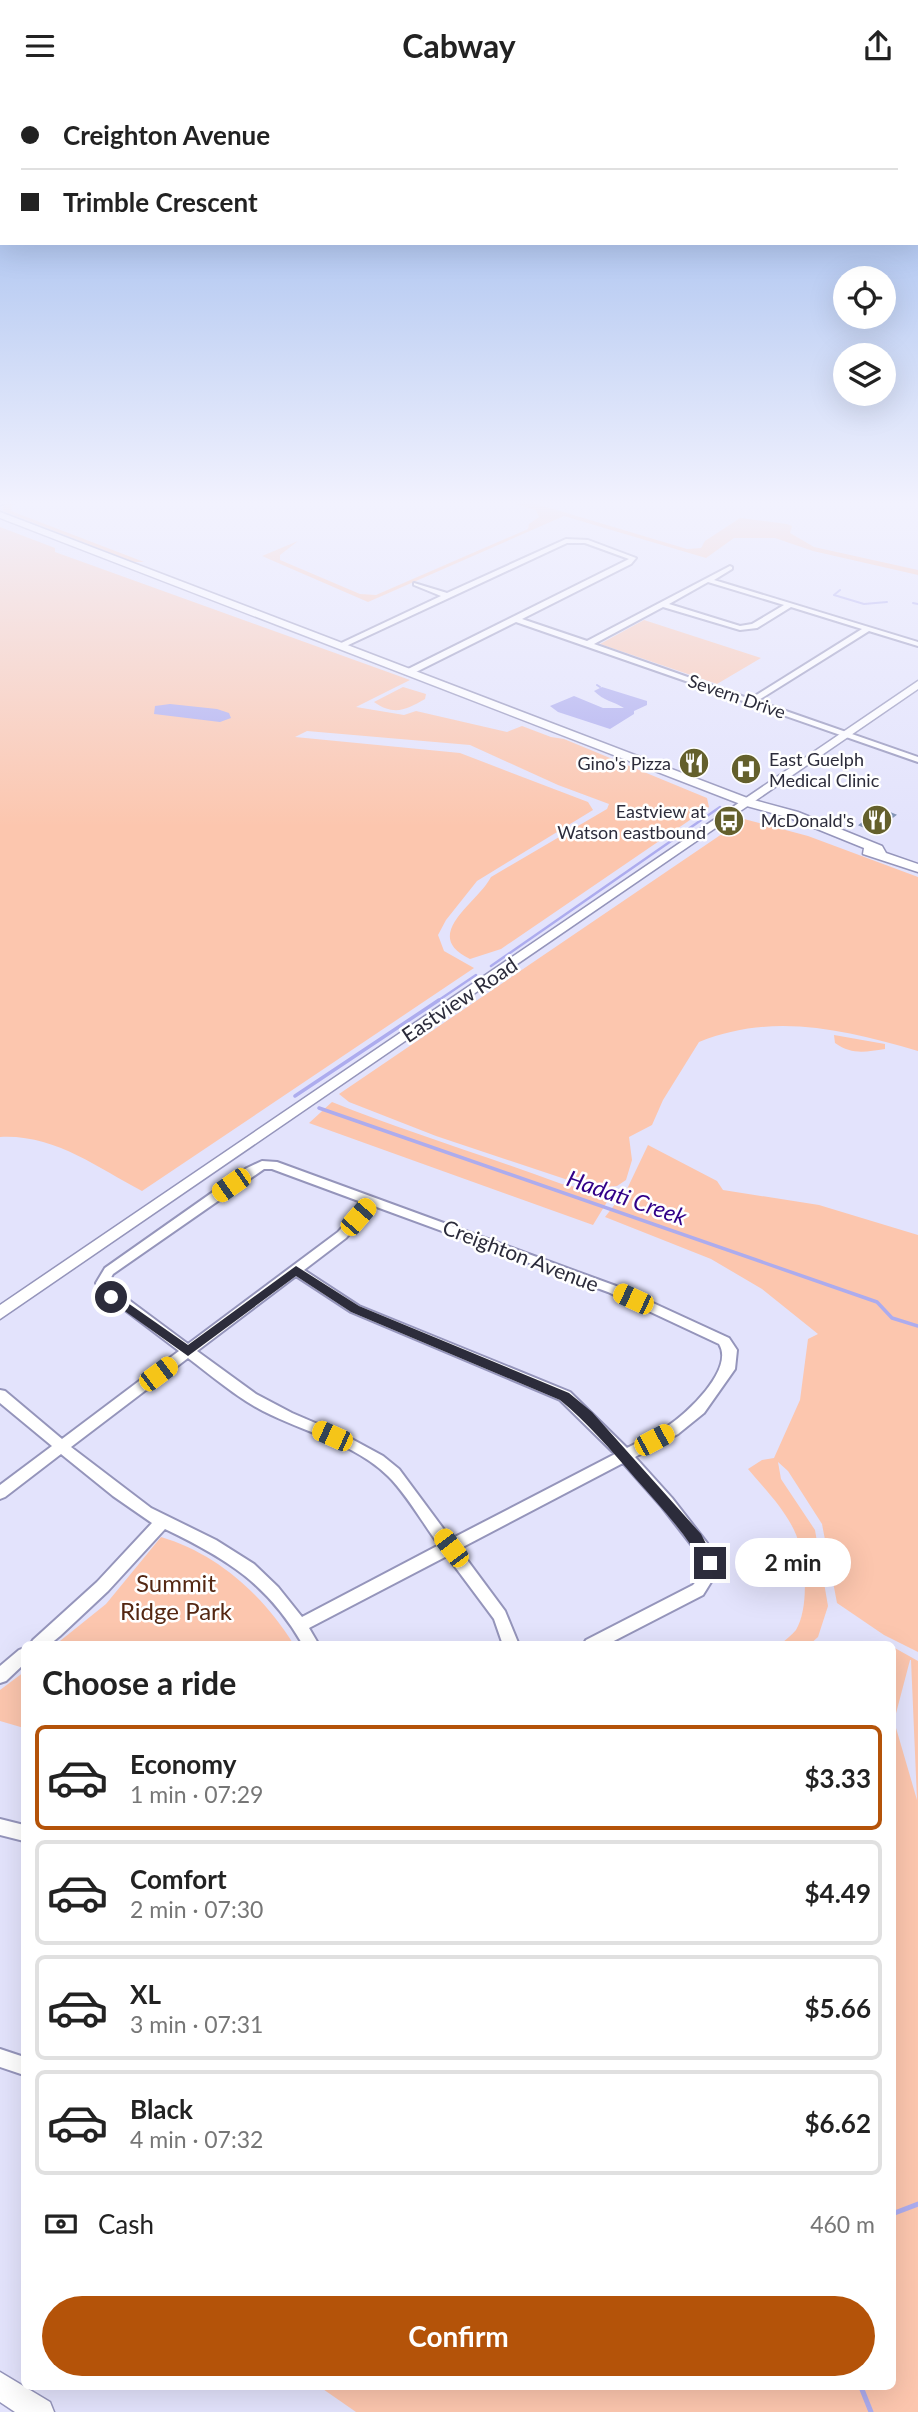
<!DOCTYPE html>
<html lang="en">
<head>
<meta charset="utf-8">
<style>
	body { margin:0; font-family:Lato,sans-serif; background:#f2f2f2; color:#222; height:100vh; display:flex; flex-direction:column; font-size:26px; white-space:nowrap }
	* { box-sizing:border-box; margin:0 }
	p { font-size:23px; color:#767676 }
	.icon { flex:none; width:38px; height:38px; fill:none; stroke:currentColor; stroke-width:2; stroke-linecap:round; stroke-linejoin:round }
	.map { position:relative; flex:1; overflow:hidden }
	.panel { position:absolute; left:21px; top:1550px; width:875px; height:749px; display:flex; flex-direction:column; background:#fff; border-radius:10px; box-shadow:0 7px 28px #0002 }
	.panel>* { flex:none }
	.guide { position:absolute; left:0px; top:0px; width:919px; height:154px; box-shadow:0 7px 28px #0002; display:grid; align-content:center; height:154px; padding:0 21px; background:#fff }
	.buttons { position:absolute; left:833px; top:175px; display:grid; gap:14px }
	.buttons a { display:grid; place-items:center; width:63px; height:63px; border-radius:50%; background:#fff; box-shadow:0 7px 28px #0002; font-size:35px }
	.end { position:absolute; width:32px; height:32px; margin:-16px; border:9px solid #2c2c3b; background:#fff; box-shadow:0 0 0 4px #fff }
	.from { border-radius:50% }
	.bubble { position:absolute; height:49px; border-radius:24px; background:#fff; box-shadow:0 7px 28px #0002; font-size:23px; font-weight:700; line-height:49px; text-align:center }
	.car { position:absolute; width:21px; height:42px; margin:-21px -10px; border-radius:9px; box-shadow:0 0 5px 2px #0007; background:linear-gradient(#f5c518 24%,#345 0 40%,#f5c518 0 76%,#345 0 86%,#f5c518 0) }
	.guide b { display:flex; align-items:center; gap:24px; height:66px; font-size:26px }
	.guide b+b { border-top:2px solid #e0e0e0 }
	.guide i { width:18px; height:18px; background:#222 }
	ul { padding:0; list-style:none }
	li { display:flex; align-items:center; gap:21px; height:105px; margin:0 14px 10px; padding:0 7px; border:4px solid #e0e0e0; border-radius:10px }
	li div { flex:1 }
	li b { display:block; font-size:26px }
	li em { font-style:normal; font-weight:700 }
	li.current { border-color:#b45309 }
	li>.icon { width:63px; height:63px; stroke-width:1.5 }
	h2 { padding:0 21px; font-size:32px; line-height:84px }
	.pay { display:flex; align-items:center; gap:18px; height:77px; padding:0 21px; font-size:26px }
	.pay p { margin-inline-start:auto }
	.button { display:flex; gap:14px; margin-top:auto; padding:14px 21px }
	.button a { flex:1; height:80px; border-radius:42px; background:#b45309; color:#fff; font-size:28px; font-weight:700; line-height:80px; text-align:center }
	header { display:flex; justify-content:space-between; align-items:center; height:91px; padding:0 21px; background:#fff; font-size:32px; font-weight:700 }
	.map>svg:first-child { display:block }
</style>
</head>
<body>
<header><svg class="icon" aria-label="menu" viewBox="0 0 24 24"><path d="M4 6h16M4 12h16M4 18h16"/></svg>Cabway<svg class="icon" aria-label="share" viewBox="0 0 24 24"><path d="M12 15V3M7 8l5-5 5 5M5 13v7h14v-7"/></svg></header>
<div class="map">
<svg width="918" height="2321" viewBox="0 0 918 2321">
	<rect width="100%" height="100%" fill="#e3e3fc"/>
	<!-- green -->
	<path fill="#fcc6ae" fill-rule="evenodd" d="M11,411h11l-10,4 -1,5 133,51h-10l-131,-51v-5z
		M508,411h22l157,47 14,-1 4,-7 35,-23 47,6 5,2 -2,7 24,14 104,23v5l-105,-24 -38,-13h-41l-28,20 -142,-42 -196,86 -106,-46 36,-15 -18,14v5l80,34 16,1 152,-66 1,-5 10,-7 -3,-7z
		M0,436l55,21v4l355,128 -54,27 48,8 12,-4 91,21 15,-6 29,11 13,2 143,59 2,9 -208,142 -31,10c-50,-24 7,-55 21,-82l116,-68 2,-5 -51,-19 -88,-40 -163,-14 -12,6 165,16 128,49 5,8 -116,71 -31,39 -8,15 6,16 30,17 -332,223c-46,-24 -88,-57 -142,-54z
		M644,529l117,38 -44,26 -117,-40z
		M403,596l23,7 -1,5c-19,11 -31,17 -51,3z
		M744,728l64,17 110,41v174c-74,-21 -144,-39 -219,-9l-36,58 -11,25 -23,12 3,23 -6,20 -9,6 -11,1 -26,-3 -144,-48 -87,-34 -10,-8z
		M834,944l51,9v5c-20,3 -33,6 -50,-6z
		M332,1011c75,30 151,53 227,81 15,5 39,6 51,14l-17,28 -284,-102z
		M648,1054l69,36 6,9 96,15 99,30v417l-34,-17 -47,-32 -15,-79 -34,-53 -10,-9 3,17 34,51 13,76 -10,31 -9,8h-29c5,-5 12,-10 16,-15 14,-23 10,-76 -2,-100 -11,-23 -30,-42 -46,-61l14,-9 12,-2 26,-58 8,-61 10,-5 -56,-45 -51,-30 -106,-42 22,-28z
		M161,1446c57,17 102,58 133,108h-239l51,-41z
		M893,1556l25,14v751h-562l-36,-25h572zM910,1569h1l6,140 -23,-79z
		M24,1581v56l-24,-7v-31z"/>
	<!-- water -->
	<path fill="#adacee" d="M602,596l45,14v4l-13,6v3l-24,15 -52,-17 -8,-6 24,-10 29,12h21c-11,-7 -20,-7 -30,-17z
		M170,613l47,5 12,4 2,5 -11,4 -66,-8 1,-8z"/>
	<g fill="none" stroke-linecap="round" stroke-linejoin="round">
		<!-- stream-far3 -->
		<path stroke="#adacee" stroke-width="2" d="M840,499l-6,5 30,9 23,-2
			M913,512l5,1
			M597,594l3,2"/>
		<!-- stream-far2 -->
		<path stroke="#adacee" stroke-width="2.5" d="M491,875l229,-159
			M436,911l40,-27"/>
		<!-- stream-far1 -->
		<path stroke="#adacee" stroke-width="3.5" d="M295,1005l144,-96
			M319,1017l558,194 15,16 26,8"/>
		<!-- stream -->
		<path stroke="#adacee" stroke-width="5" d="M892,2123l26,-10
			M861,2296l10,25"/>
	</g>
	<!-- building -->
	<path fill="#b0c4ee" stroke="#8092b4" stroke-width="2" d="M880,718l15,6 -21,16 -14,-6z"/>
	<g fill="none" stroke-linecap="round" stroke-linejoin="round">
		<!-- minor casing -->
		<g stroke="#9595bb" stroke-width="4">
			<path id="minor" d="M0,411h7l-7,3z
				M566,448l22,1 48,18 -5,6 -109,55 65,22 143,-75 2,1v2l-18,11 204,62v4l-49,-15 -112,70 161,56v5l-402,-140 -104,52h-6v-4l223,-111 -44,-16h-18l-223,104 -7,-2 104,-49 -27,-11v-2l33,10zM708,491l76,23 -32,19 -12,2 -71,-22zM663,516l77,23 17,-2 34,-21 71,22 -112,70 -156,-55z
				M262,1070l15,1 339,124 113,52 8,12 -2,19 -31,44 -26,21 -43,23 37,41 35,45 9,18v13l-13,21 -97,50h-23l3,-5 107,-55 8,-9 1,-6v-9l-5,-9 -35,-45 -39,-44 -164,86 46,62 14,34h-16l-9,-26 -47,-63 -138,72 10,17h-16c-36,-62 -76,-86 -138,-116l-57,62 -48,45 -11,9h-19l3,-5 64,-58 55,-59 -39,-27 -52,-42 -56,43 -5,2v-14l52,-39 -52,-43v-13l5,1 57,48 117,-88 -78,-59 -5,-9 9,-15 142,-100zM264,1078h8l92,34 -26,29 -150,112 -78,-58 -2,-3 5,-9zM374,1115l234,86 111,52c16,25 -33,71 -53,83 -12,8 -26,14 -39,21l-57,-56 -211,-86 -55,-36 42,-32zM296,1185l55,36 209,88 55,54 -164,85 -52,-70 -16,-13 -35,-19 -56,-24 -36,-19 -59,-43zM188,1267c24,18 48,39 75,53 41,21 91,32 125,65 17,16 36,49 51,69l-137,72 -24,-30 -24,-23 -38,-24 -65,-32 -80,-61z
				M24,1557v16l-18,17 -6,2v-17l19,-16z
				M0,1728l24,6v16l-24,-6z
				M0,1958l24,8v18l-24,-8z"/>
		</g>
		<!-- tertiary casing -->
		<g stroke="#9595bb" stroke-width="3">
			<path id="tertiary" d="M918,590v8l-918,630v-14z
				M0,2281l50,30 4,10h-39l-15,-10z"/>
		</g>
		<!-- secondary casing -->
		<g stroke="#9595bb" stroke-width="3">
			<path id="secondary" d="M0,421l750,287 48,13 84,34 4,7 32,11v8l-55,-18 1,-6 -74,-30 -47,-13 -743,-287z"/>
		</g>
		<!-- minor -->
		<use href="#minor" fill="#fff" fill-rule="evenodd"/>
		<!-- tertiary -->
		<use href="#tertiary" fill="#fff" fill-rule="evenodd"/>
		<!-- secondary -->
		<use href="#secondary" fill="#fff" fill-rule="evenodd"/>
	</g>
	<!-- sky -->
	<linearGradient id="sky" x2="0" y2="1"><stop stop-color="#90b1ea"/><stop offset="0.56" stop-color="#f2f2fe"/><stop offset="1" stop-color="#f2f2fe" stop-opacity="0"/></linearGradient>
	<rect width="918" height="736" fill="url(#sky)"/>
	<!-- route -->
	<path fill="#2c2c3b" d="M296,1175l63,40 210,87 23,19 109,122 15,29 -2,4h-9c-19,-33 -45,-61 -70,-89 -24,-28 -47,-55 -75,-78l-209,-88 -55,-36 -108,80 -83,-59 6,-5 4,2 73,51z"/>
	<!-- icons -->
	<defs>
		<g id="restaurant-disc" transform="scale(1.575)"><circle r="9.5" fill="#64602c" stroke="#fff"/><path d="M-5-6h1v4h1v-4h1v4h1v-4h1v5L-1.5 .5V6h-2V.5L-5-1ZM5-6V6H3V1.5H1.5Q1.5-4 5-6Z" fill="#fff"/></g>
		<g id="hospital-disc" transform="scale(1.575)"><circle r="9.5" fill="#64602c" stroke="#fff"/><path d="M-5-5h3v3.5h4V-5h3V5h-3V1.5h-4V5h-3Z" fill="#fff"/></g>
		<g id="bus-disc" transform="scale(1.575)"><circle r="9.5" fill="#64602c" stroke="#fff"/><path d="M-5-6H5V4H4V6H2V4H-2V6H-4V4H-5ZM-3.5-4V0h7V-4ZM-3.5 1.2v1.5H-2V1.2ZM2 1.2v1.5H3.5V1.2Z" fill="#fff"/></g>
	</defs>
	<g fill-rule="evenodd">
		<use href="#restaurant-disc" x="694" y="672"/>
		<use href="#hospital-disc" x="746" y="678"/>
		<use href="#restaurant-disc" x="877" y="729"/>
		<use href="#bus-disc" x="729" y="730"/>
	</g>
	<g text-anchor="middle" dominant-baseline="central" stroke-width="5" stroke-linejoin="round" paint-order="stroke">
		<!-- far-street labels -->
		<g font-size="18" fill="#2c2c3b" stroke="#fff">
			<text transform="translate(737 605) rotate(19)">Severn Drive</text>
		</g>
		<!-- far-poi labels -->
		<g font-size="18" fill="#2c2c3b" stroke="#fff" text-anchor="end">
			<text x="769" y="668" text-anchor="start">East Guelph<tspan x="769" dy="21">Medical Clinic</tspan></text>
			<text x="671" y="672">Gino's Pizza</text>
			<text x="706" y="720">Eastview at<tspan x="706" dy="21">Watson eastbound</tspan></text>
			<text x="854" y="729">McDonald's</text>
		</g>
		<!-- street labels -->
		<g font-size="21" fill="#2c2c3b" stroke="#fff">
			<text transform="translate(459 908) rotate(-34)">Eastview Road</text>
			<text transform="translate(521 1164) rotate(21)">Creighton Avenue</text>
		</g>
		<!-- water labels -->
		<g font-size="23" font-style="italic" fill="#310088" stroke="#fff">
			<text transform="translate(627 1106) rotate(19)">Hadati Creek</text>
		</g>
		<!-- near-park labels -->
		<g font-size="24" fill="#542712" stroke="#fff">
			<text x="176" y="1491">Summit<tspan x="176" dy="28">Ridge Park</tspan></text>
		</g>
	</g>
</svg>
<div class="buttons">
<a><svg class="icon" aria-label="locate" viewBox="0 0 24 24"><circle cx="12" cy="12" r="6"/><path d="M12 2v4M12 18v4M2 12h4M18 12h4"/></svg></a>
<a><svg class="icon" aria-label="layers" viewBox="0 0 24 24"><path d="M12 4l9 5-9 5-9-5zM3 14l9 5 9-5"/></svg></a>
</div>
<i class="end from" style="left:111px;top:1206px"></i>
<i class="end" style="left:710px;top:1472px"></i>
<div class="bubble" style="left:735px;top:1447px;width:116px">2 min</div>
<i class="car" style="left:231px;top:1094px;rotate:235deg"></i>
<i class="car" style="left:358px;top:1126px;rotate:41deg"></i>
<i class="car" style="left:633px;top:1208px;rotate:295deg"></i>
<i class="car" style="left:158px;top:1283px;rotate:53deg"></i>
<i class="car" style="left:332px;top:1345px;rotate:294deg"></i>
<i class="car" style="left:654px;top:1349px;rotate:62deg"></i>
<i class="car" style="left:451px;top:1457px;rotate:323deg"></i>
<div class="guide">
<b><i class="from"></i>Creighton Avenue</b>
<b><i></i>Trimble Crescent</b>
</div>
<section class="panel">
<h2>Choose a ride</h2>
<ul>
<li class="current"><svg class="icon" aria-label="car" viewBox="0 0 24 24"><path d="M5 17H2v-5l4-1 3-4h7l3 4 3 1v5h-3M9 17h6M6 11h13"/><circle cx="7" cy="17" r="2"/><circle cx="17" cy="17" r="2"/></svg><div><b>Economy</b><p>1 min · 07:29</p></div><em>$3.33</em></li>
<li><svg class="icon" aria-label="car" viewBox="0 0 24 24"><path d="M5 17H2v-5l4-1 3-4h7l3 4 3 1v5h-3M9 17h6M6 11h13"/><circle cx="7" cy="17" r="2"/><circle cx="17" cy="17" r="2"/></svg><div><b>Comfort</b><p>2 min · 07:30</p></div><em>$4.49</em></li>
<li><svg class="icon" aria-label="car" viewBox="0 0 24 24"><path d="M5 17H2v-5l4-1 3-4h7l3 4 3 1v5h-3M9 17h6M6 11h13"/><circle cx="7" cy="17" r="2"/><circle cx="17" cy="17" r="2"/></svg><div><b>XL</b><p>3 min · 07:31</p></div><em>$5.66</em></li>
<li><svg class="icon" aria-label="car" viewBox="0 0 24 24"><path d="M5 17H2v-5l4-1 3-4h7l3 4 3 1v5h-3M9 17h6M6 11h13"/><circle cx="7" cy="17" r="2"/><circle cx="17" cy="17" r="2"/></svg><div><b>Black</b><p>4 min · 07:32</p></div><em>$6.62</em></li>
</ul>
<div class="pay"><svg class="icon" aria-label="cash" viewBox="0 0 24 24"><path d="M3 7h18v10H3z"/><circle cx="12" cy="12" r="2"/></svg>Cash<p>460 m</p></div>
<div class="button"><a>Confirm</a></div>
</section>
</div>
</body>
</html>
